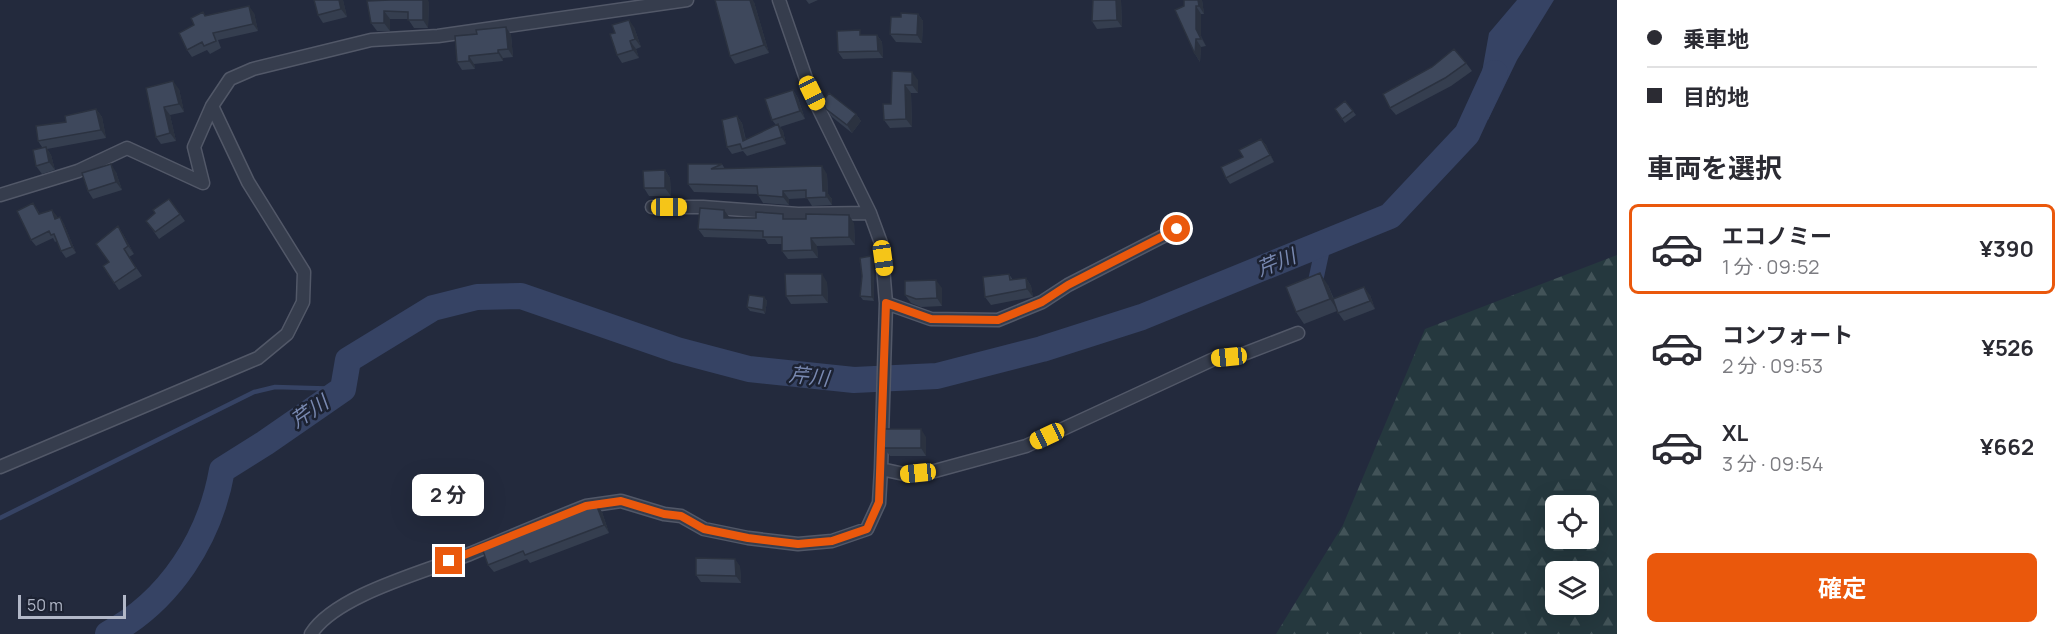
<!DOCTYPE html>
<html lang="ja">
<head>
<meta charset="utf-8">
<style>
	body { margin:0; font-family:Manrope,"Noto Sans JP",sans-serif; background:#f2f2f3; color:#2b2b33; height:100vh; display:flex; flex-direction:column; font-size:22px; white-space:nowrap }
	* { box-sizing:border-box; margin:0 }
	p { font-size:20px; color:#7c7c81 }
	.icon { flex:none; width:33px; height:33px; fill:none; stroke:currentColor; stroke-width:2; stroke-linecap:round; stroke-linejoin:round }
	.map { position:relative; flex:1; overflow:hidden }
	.details { display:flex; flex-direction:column; background:#fff; width:450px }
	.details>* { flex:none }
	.top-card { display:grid; align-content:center; height:132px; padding:0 30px; background:#fff }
	.fabs { position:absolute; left:1545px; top:495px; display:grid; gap:12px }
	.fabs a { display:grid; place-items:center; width:54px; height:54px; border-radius:9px; background:#fff; box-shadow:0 6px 24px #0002; font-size:30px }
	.scale { position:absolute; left:18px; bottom:15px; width:108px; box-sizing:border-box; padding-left:6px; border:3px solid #b2b8c8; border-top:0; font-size:16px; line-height:21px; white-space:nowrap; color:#b2b8c8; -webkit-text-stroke:4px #1c2232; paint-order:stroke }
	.end { position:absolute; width:27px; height:27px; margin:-14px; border:8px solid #ea580c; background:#fff; box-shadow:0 0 0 3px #fff }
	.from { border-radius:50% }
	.bubble { position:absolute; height:42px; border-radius:9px; background:#fff; box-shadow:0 6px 24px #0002; font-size:20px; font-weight:700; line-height:42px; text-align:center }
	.car { position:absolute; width:18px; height:36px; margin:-18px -9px; border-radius:8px; box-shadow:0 0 4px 2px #0007; background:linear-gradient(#f5c518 24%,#345 0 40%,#f5c518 0 76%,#345 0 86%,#f5c518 0) }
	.top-card b { display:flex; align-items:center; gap:21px; height:57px; font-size:22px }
	.top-card b+b { border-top:2px solid #e1e1e2 }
	.top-card i { width:15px; height:15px; background:#2b2b33 }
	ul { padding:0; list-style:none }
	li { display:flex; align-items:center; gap:18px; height:90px; margin:0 12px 9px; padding:0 18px; border:3px solid transparent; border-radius:9px }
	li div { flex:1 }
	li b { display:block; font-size:22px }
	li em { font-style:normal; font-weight:700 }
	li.selected { border-color:#ea580c }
	li>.icon { width:54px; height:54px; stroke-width:1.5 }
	h2 { padding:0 30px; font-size:27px; line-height:72px }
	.primary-button { display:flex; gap:12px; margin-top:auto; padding:12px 30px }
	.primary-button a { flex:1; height:69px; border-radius:9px; background:#ea580c; color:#fff; font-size:24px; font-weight:700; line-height:69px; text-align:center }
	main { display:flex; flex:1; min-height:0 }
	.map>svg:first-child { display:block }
</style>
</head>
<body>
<main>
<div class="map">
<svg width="1617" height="634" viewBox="0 0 1617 634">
	<defs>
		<pattern id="forest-firs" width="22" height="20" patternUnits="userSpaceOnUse" patternTransform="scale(1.5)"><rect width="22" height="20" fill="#25383e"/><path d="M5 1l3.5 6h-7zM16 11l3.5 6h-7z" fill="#425358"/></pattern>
	</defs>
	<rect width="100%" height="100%" fill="#232a3d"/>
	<!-- forest -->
	<path fill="url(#forest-firs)" fill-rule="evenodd" d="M1617,255v379h-341l67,-109 82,-196zM1556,506h32v32h-32zM1556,572h32v32h-32z"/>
	<!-- water -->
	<path fill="#364364" d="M1517,0h37l-37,60 -29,60 -11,-20 12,-67z"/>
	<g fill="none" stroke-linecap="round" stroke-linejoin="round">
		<!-- stream -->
		<path stroke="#364364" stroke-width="4.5" d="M0,518l254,-126 21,-5 68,2"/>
		<!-- canal -->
		<path stroke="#364364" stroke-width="15" d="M1314,288l10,-46"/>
		<!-- river -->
		<path stroke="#364364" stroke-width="26" d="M108,634c62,-33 102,-96 114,-164l43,-27 78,-54 5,-29 85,-52 44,-11 44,-1 156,54 72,19 105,11 83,-4 105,-27 100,-32 248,-101 77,-82 28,-61"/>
		<!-- minor casing -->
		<g stroke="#525868" stroke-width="15">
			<path id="minor" d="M0,195l78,-24 49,-23 76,35 -9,-36 18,-41 18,-27 23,-10 118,-29 67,-4 249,-36
				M652,207h51l95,7 72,-1
				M886,303l45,16 67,1 44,-18 26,-17 109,-56
				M0,467l258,-109 29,-24 16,-32 1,-30 -56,-90 -36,-76
				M881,469l23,5 27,-2 95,-26 190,-88 25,-3 57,-22
				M311,634c25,-40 118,-63 161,-81 38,-16 76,-32 114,-47l35,-5 43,13 17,2 23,13 44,9 50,6 34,-3 35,-12 12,-26 2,-34 5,-166 -5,-60 -11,-30 -59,-120 -32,-93"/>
		</g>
		<!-- minor -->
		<use href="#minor" stroke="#363d4d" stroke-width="12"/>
	</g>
	<!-- wall -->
	<path fill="#353e4f" d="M314,0h29l4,17 -24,6 -5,-8z
		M806,0h12l-9,4z
		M1121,0l1,27 -25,2 -5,-8z
		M1184,0h18l2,14h-3v22l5,10 -5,1 -1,15 -5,-8 -11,-48z
		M367,1l62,1 -1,26h-14l-6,-9h-18v12h-13l-6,-8z
		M754,2l15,51 -34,11 -5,-8z
		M254,13l4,18 -40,9 3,8 -11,6 -3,-4 -15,7 -5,-7 7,-25 11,-9z
		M918,14l5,7 -1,22 -26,-1 -6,-8 11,-17z
		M506,27l5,8 2,22 -10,1v3l-29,3 1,5 -13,1 -5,-8 20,-28z
		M634,27l7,20 -5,2 3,9 -17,5 -5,-8 -2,-22z
		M863,35h14l5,7 1,16 -40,1 -5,-7z
		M1466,63l6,8 -21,15 -55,29 -6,-7z
		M892,71l26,9v13h-7l1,34 -22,1 -6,-8 7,-16z
		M146,88l33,1 5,23 -14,3 6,26 -15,3 -5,-7z
		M793,90l5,8 7,21 -25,8 3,4 3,13 -39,12 -4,-5 -11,3 -5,-7 10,-31 5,7 4,17 30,-15 -4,-5z
		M1345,101l11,14 -11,8 -10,-14z
		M96,109l6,8 4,21 -59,11 4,6 4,15 -13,4 -6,-8 6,-19 -4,-6 28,-19z
		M826,109l30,5 5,7 -9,12 -20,-16z
		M1261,139l5,6 8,17 -44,22 -4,-6 17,-21z
		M688,164h34l3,5 102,5 1,20 4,5v6l-20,1 -5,-8 -18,1v6l-26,-2 -5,-8v-1l-64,-2 -6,-8z
		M665,170l5,8 1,18h-22l-5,-8z
		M116,172l6,18 -29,9 -5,-8z
		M169,199l16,22 -26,18 -13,-18 9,-8z
		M37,209l3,5 17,2v2l3,-1 4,7 12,29 -10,5 -5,-7 -4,-10 -2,1 -2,-4 -17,8 -5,-6z
		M730,218l57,1 67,4 1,22 -38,1 1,12 -30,1 -6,-8v-7h-14l-3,-5 -61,-2 -6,-8z
		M123,234l11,20 -5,3 13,19 -23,14 -16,-24 6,-4z
		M871,256l3,4v41l-11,-1 -3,-4z
		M1009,274l4,6 13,-2 5,8 2,11 -42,8 -6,-8z
		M827,282l1,21 -37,1 -5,-8z
		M1328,285l6,14 36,-4 5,14 -31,12 -7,-10 -33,13 -8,-12z
		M942,288v18l-21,1 -10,-4 -6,-8z
		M764,297l3,4 -2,13 -15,-3 -3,-4z
		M926,437v19h-36l-6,-8z
		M596,504l6,8 7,21 -79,30 -3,-4 -33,13 -6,-7z
		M740,566l1,17 -40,-1 -5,-7z"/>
	<!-- shaded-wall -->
	<path fill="#2b3240" d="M339,0h4l4,17 -6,-8z
		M423,0h5l1,2 -1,26 -5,-8z
		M750,0h3l1,2 15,51 -5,-8z
		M1116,0h5l1,27 -5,-7z
		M1198,0h4l2,14 -5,-8z
		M249,6l5,7 4,18 -5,-7z
		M1196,6l5,8v22l5,10 -10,-17z
		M384,11l6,8v12l-6,-8z
		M918,14l5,7 -1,22 -5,-8z
		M629,20l5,7 7,20 -6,-8z
		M506,27l5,8 2,22 -5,-8z
		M877,35l5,7 1,16 -5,-7z
		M1196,39l5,8 -1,15 -5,-8z
		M630,41l6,8 3,9 -6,-8z
		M498,50l5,8v3l-5,-8z
		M469,56l5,8 1,5 -6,-8z
		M912,72l6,8v13l-6,-8z
		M173,81l6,8 5,23 -5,-8z
		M905,85l6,8 1,34 -6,-8z
		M793,90l5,8 7,21 -5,-8z
		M164,107l6,8 6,26 -6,-8z
		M96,109l6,8 4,21 -5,-8z
		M856,114l5,7 -9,12 -5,-8z
		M737,116l5,7 5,25 -4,-7z
		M778,124l5,7 3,13 -4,-7z
		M1261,139l5,6 8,17 -4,-7z
		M46,147l5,8 4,15 -6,-8z
		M111,164l5,8 6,18 -6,-8z
		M822,166l5,8 1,20 4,5v6l-9,-14z
		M665,170l5,8 1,18 -6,-8z
		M783,191l6,8v6l-6,-8z
		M52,210l5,6 2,10 -4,-7z
		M724,210l6,8h-6z
		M849,215l5,8 1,22 -6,-8z
		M60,217l4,7 12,29 -4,-6z
		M118,226l5,8 11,20 -6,-8z
		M811,238l6,8 1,12 -6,-8z
		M871,256l3,4v41l-2,-4z
		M1320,273l8,12 10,26 -8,-12z
		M822,274l5,8 1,21 -6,-8z
		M1026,278l5,8 2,11 -6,-8z
		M936,280l6,8v18l-5,-8z
		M1364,287l6,8 5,14 -5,-8z
		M764,297l3,4 -2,13 -2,-4z
		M921,429l5,8v19l-5,-8z
		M596,504l6,8 7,21 -5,-8z
		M735,559l5,7 1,17 -5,-7z"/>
	<!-- building -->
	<path fill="#3e485c" stroke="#2b3240" stroke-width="1.5" d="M314,0h25l2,9 -23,6z
		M390,0h33v20h-15v-8l-24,-1v12h-13l-4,-22z
		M715,0h35l14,45 -34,11z
		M1093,0h23l1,20 -25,1z
		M1184,0h14l1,6h-3v23l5,10h-5l-1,15 -20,-44 9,-4z
		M249,6l4,18 -40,9 3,8 -12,5 -2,-4 -15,8 -8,-17 15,-8 -3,-7 12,-6 2,4z
		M901,13l17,1 -1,21 -27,-1 1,-17h10z
		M629,20l6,19 -5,2 3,9 -16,5 -7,-21 5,-1 -3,-8z
		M506,27l2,22 -10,1v3l-29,3v5l-12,1 -2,-26 22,-2 -1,-4z
		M860,30v5h17l1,16 -40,1 -1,-21z
		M1454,49l12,14 -21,15 -55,30 -7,-14 49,-27z
		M892,71l20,1v13h-7l1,34 -22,1 -1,-16h8z
		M173,81l6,23 -15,3 6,26 -14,4 -10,-49z
		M793,90l7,21 -28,9 -7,-21z
		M829,93l27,21 -9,11 -21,-16 -3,-8z
		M1345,101l8,10 -11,8 -7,-10z
		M96,109l5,21 -63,11 -2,-15 30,-4 -1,-6z
		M737,116l6,25 35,-17 4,13 -40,12 -2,-5 -13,3 -5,-27z
		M1261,139l9,16 -44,23 -5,-11 22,-10 -4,-7z
		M46,147l3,15 -13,4 -3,-16z
		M111,164l5,18 -28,9 -6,-18z
		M688,164h34l-11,5 111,-3 1,25h3v6l-20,1v-8l-23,1v6l-25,-2 -1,-9 -69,-2z
		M665,170v18h-21l-1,-17z
		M169,199l11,15 -25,18 -9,-11 9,-8 -2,-3z
		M33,203l6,11 13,-4 3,9 5,-2 12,30 -11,4 -7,-17 -3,1 -2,-4 -18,9 -14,-29z
		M700,208l24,2v8h32v-6l27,2v5h23v-5l43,1v22l-38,1 1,12 -30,1v-14h-19v-6l-65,-2z
		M118,226l10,20 -4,3 12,19 -22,15 -11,-17 6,-4 -13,-18z
		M871,256l1,41 -12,-1 2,-20 -2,-18z
		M1320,273l10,26 -34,13 -10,-25z
		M785,274h37v21l-36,1z
		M1009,274l1,6 16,-2 1,11 -42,8 -2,-20z
		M936,280l1,18 -21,1 -11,-4v-14z
		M1364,287l6,14 -32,12 -5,-14z
		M749,295l15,2 -1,13 -16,-3z
		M885,429h36v19h-37z
		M596,504l8,21 -79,30 -2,-4 -35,14 -6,-17 84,-32 -1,-3z
		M696,558l39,1 1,17 -40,-1z"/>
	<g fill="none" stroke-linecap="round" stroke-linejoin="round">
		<!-- route -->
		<path stroke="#ea580c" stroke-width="8" d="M449,561l137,-55 35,-5 43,13 17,2 23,13 44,9 50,6 34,-3 35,-12 12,-27 7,-199 45,16 67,1 44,-18 26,-17 109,-56"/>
	</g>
	<g text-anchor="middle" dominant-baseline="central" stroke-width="5" stroke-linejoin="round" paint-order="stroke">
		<!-- water labels -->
		<g font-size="20" font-style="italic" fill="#7989b1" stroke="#1c2232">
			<text transform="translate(1276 262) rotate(-22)">芹川</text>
			<text transform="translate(809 376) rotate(6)">芹川</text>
			<text transform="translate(309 411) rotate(-34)">芹川</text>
		</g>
	</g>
</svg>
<div class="fabs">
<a><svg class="icon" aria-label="locate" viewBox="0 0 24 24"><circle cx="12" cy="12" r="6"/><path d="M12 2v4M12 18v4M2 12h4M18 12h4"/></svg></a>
<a><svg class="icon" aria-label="layers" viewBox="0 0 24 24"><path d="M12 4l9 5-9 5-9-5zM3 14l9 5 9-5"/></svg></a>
</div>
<div class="scale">50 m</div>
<i class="end from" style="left:1177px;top:229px"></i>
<i class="end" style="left:449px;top:561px"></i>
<div class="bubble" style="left:412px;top:474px;width:72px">2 分</div>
<i class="car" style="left:812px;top:93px;rotate:154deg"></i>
<i class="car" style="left:669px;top:207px;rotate:90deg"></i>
<i class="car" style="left:883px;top:258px;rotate:172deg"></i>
<i class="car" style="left:1229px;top:357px;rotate:264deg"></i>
<i class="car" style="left:1047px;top:436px;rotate:245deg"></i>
<i class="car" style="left:918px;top:473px;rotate:264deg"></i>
</div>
<section class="details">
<div class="top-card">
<b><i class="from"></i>乗車地</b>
<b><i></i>目的地</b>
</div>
<h2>車両を選択</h2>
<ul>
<li class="selected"><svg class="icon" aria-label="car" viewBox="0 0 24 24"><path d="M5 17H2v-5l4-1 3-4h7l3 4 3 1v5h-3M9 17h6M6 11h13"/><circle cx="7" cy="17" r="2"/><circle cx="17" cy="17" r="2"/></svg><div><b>エコノミー</b><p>1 分 · 09:52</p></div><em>¥390</em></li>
<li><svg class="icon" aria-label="car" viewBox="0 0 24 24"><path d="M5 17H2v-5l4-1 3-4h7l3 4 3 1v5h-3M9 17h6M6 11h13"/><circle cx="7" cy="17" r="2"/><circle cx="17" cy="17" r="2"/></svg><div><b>コンフォート</b><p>2 分 · 09:53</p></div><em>¥526</em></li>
<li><svg class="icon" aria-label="car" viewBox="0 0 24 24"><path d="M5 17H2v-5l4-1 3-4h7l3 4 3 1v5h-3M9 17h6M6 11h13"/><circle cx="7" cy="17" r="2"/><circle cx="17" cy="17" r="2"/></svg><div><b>XL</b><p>3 分 · 09:54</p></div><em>¥662</em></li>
</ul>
<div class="primary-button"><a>確定</a></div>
</section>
</main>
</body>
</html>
